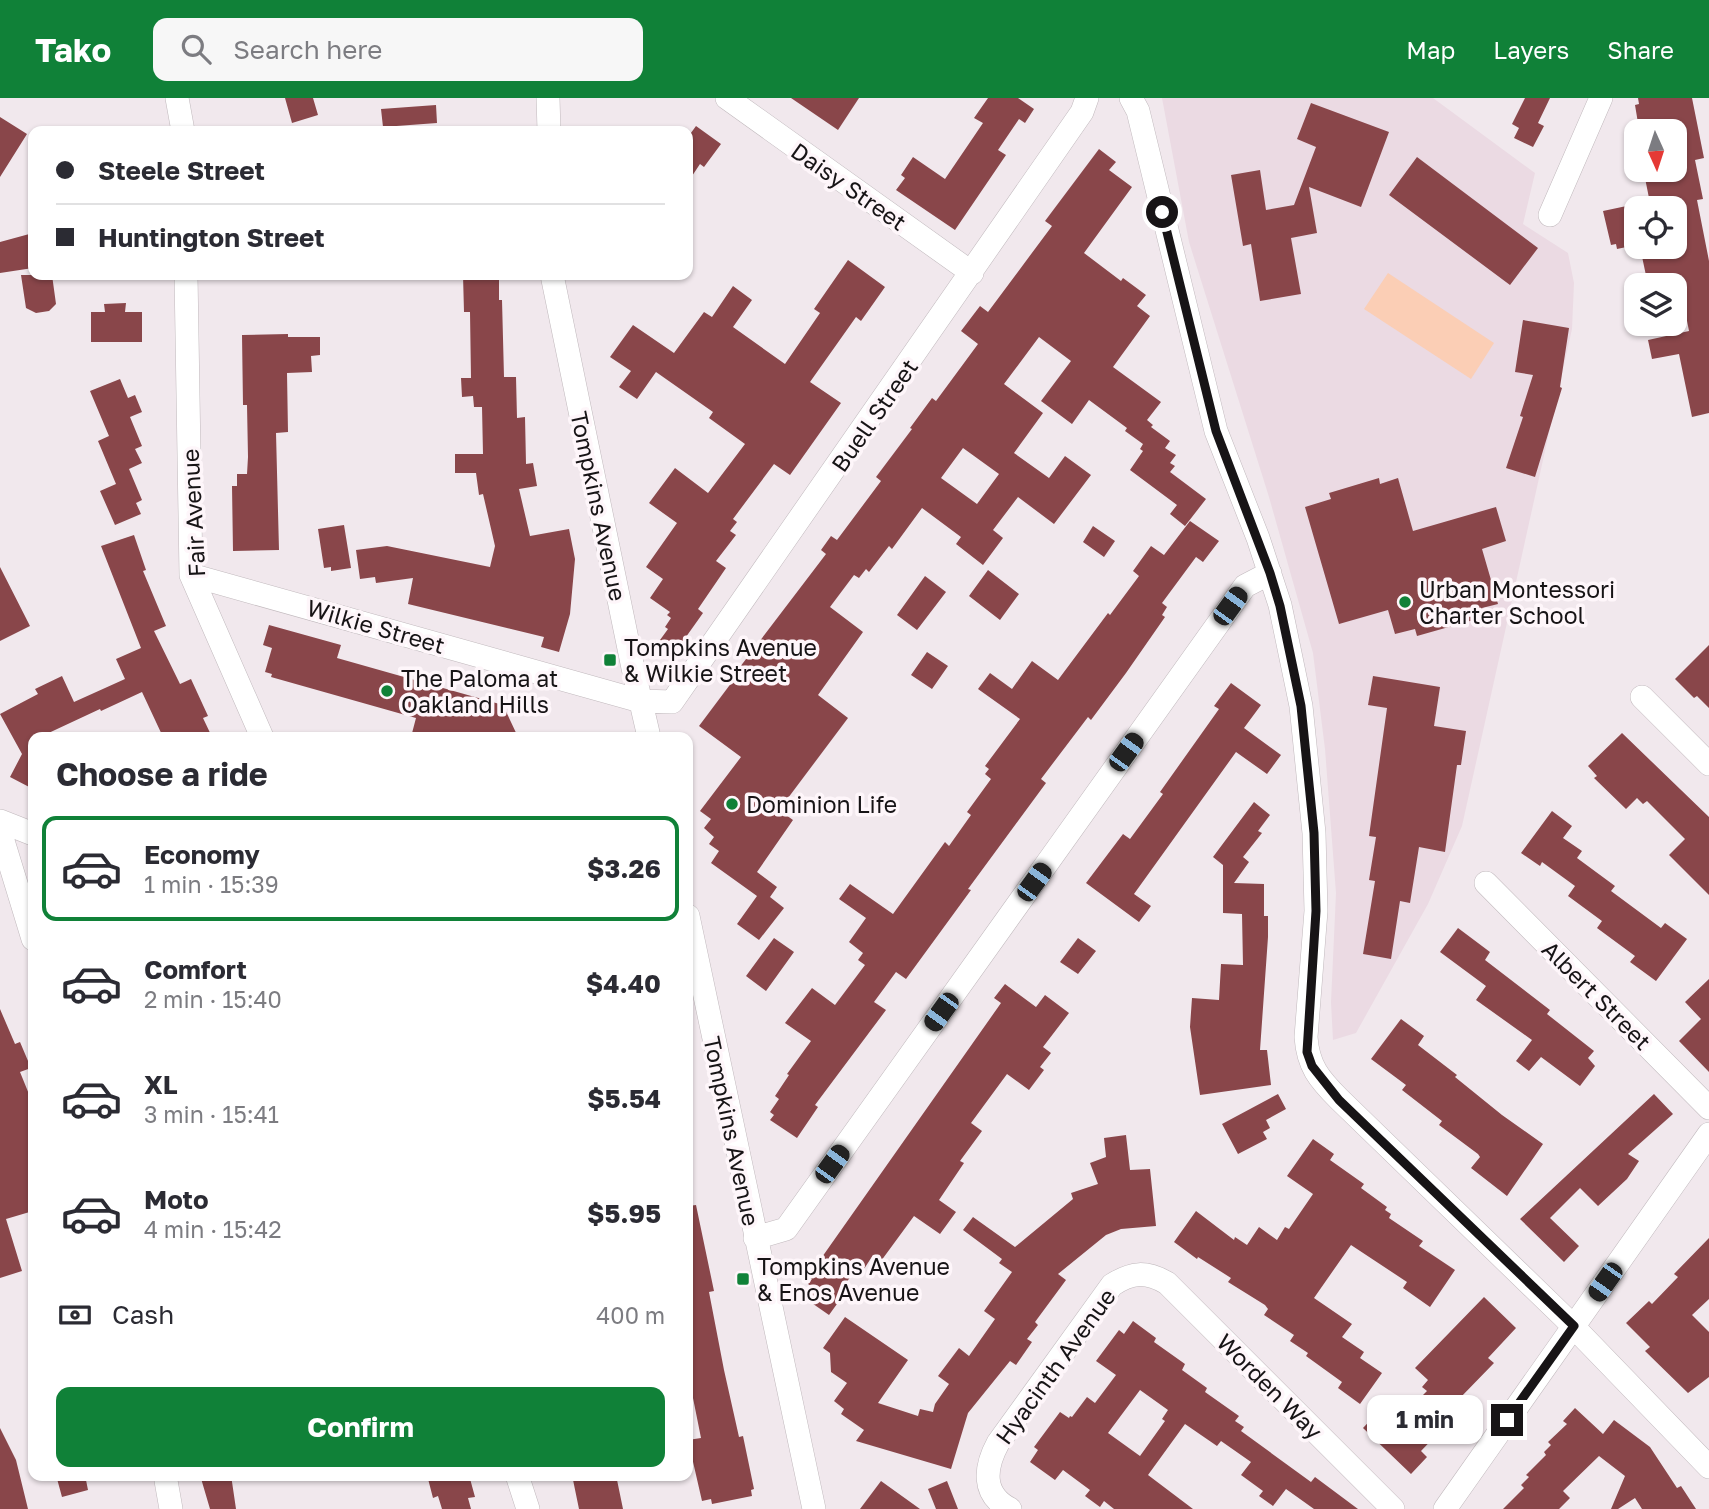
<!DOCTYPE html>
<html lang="en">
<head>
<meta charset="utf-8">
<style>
	body { margin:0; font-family:"Golos Text",sans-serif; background:#f7f7f7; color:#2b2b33; height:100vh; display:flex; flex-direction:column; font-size:26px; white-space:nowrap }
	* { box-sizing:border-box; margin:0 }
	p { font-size:23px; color:#7c7c81 }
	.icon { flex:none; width:38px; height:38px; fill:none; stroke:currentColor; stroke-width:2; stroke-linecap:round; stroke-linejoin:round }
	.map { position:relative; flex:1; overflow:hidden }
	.sheet { position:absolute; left:28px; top:634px; width:665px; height:749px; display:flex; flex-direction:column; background:#fff; border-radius:14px; box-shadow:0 2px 5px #0004 }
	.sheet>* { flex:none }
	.guide { position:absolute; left:28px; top:28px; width:665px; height:154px; border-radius:14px; box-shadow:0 2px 5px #0004; display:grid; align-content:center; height:154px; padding:0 28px; background:#fff }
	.needle { width:46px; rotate:177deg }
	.fabs { position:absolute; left:1624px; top:21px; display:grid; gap:14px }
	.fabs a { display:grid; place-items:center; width:63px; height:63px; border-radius:14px; background:#fff; box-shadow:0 2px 5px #0004; font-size:35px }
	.end { position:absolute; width:32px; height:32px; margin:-16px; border:9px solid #171416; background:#fff; box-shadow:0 0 0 4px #fff }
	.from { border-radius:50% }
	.bubble { position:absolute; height:49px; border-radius:14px; background:#fff; box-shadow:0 2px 5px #0004; font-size:23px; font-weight:700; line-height:49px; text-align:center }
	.car { position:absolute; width:21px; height:42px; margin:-21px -10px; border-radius:9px; box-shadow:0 0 5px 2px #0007; background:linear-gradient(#222 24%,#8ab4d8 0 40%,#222 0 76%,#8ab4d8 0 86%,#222 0) }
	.guide b { display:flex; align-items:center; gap:24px; height:66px; font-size:26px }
	.guide b+b { border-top:2px solid #e1e1e2 }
	.guide i { width:18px; height:18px; background:#2b2b33 }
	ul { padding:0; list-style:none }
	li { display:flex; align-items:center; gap:21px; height:105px; margin:0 14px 10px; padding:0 14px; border:4px solid transparent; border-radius:14px }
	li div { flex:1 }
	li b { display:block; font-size:26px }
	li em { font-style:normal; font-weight:700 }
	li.on { border-color:#108138 }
	li>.icon { width:63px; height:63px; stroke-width:1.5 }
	h2 { padding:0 28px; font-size:32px; line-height:84px }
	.pay { display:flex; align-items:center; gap:18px; height:77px; padding:0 28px; font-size:26px }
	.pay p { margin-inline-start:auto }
	.button { display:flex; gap:14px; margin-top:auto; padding:14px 28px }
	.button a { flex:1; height:80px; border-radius:14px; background:#108138; color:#fff; font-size:28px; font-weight:700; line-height:80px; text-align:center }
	header { display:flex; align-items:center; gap:42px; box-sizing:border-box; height:98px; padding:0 35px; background:#108138; color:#fff }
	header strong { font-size:33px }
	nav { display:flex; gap:38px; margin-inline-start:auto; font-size:24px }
	.search { width:490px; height:63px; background:#f7f7f7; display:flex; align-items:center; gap:18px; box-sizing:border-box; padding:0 24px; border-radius:14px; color:#7c7c81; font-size:26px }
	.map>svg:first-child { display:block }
</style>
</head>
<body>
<header>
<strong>Tako</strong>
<div class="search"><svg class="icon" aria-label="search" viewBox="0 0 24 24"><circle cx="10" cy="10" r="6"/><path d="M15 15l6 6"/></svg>Search here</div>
<nav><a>Map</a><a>Layers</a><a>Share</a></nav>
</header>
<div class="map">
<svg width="1709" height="1411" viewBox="0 0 1709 1411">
	<rect width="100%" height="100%" fill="#f1e8ed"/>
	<!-- built -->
	<path fill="#ebdae3" d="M1162,0h271l102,75 -12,51 45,29 6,30 -2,46 -110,497 -34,78 -72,129 -23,7 -2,-38 5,-109 -11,-144 -12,-96 -44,-156 -80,-255z"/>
	<!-- green -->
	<path fill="#fbceb5" d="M1388,175l106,70 -23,36 -107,-70z"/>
	<!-- building -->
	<path fill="#89464a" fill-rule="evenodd" d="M285,0h28l5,17 -26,8z
		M791,0h68l-21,32z
		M988,0h30l16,11 -9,14 -6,-4 -21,31 8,5 -51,75 -59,-40 9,-12 -4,-3 12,-18 32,22 38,-56 -9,-5z
		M1525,0h25l-12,25 6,3 -11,21 -19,-9 5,-10 -7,-4z
		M1638,0h54l12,60 -9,2 8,39 -6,1 12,61v152l-17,4 -13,-63 -27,5 -4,-19 41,-9 -9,-46h-32l-8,-38h35v-43l-24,4 -6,-30 30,-6v-50l-36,7 -4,-24 4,-1z
		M1311,5l78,29 -28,75 -52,-20 8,46 -26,5 10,56 -41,7 -9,-57 -8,2 -12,-71 29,-5 6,40 28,-5 22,-58 -19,-8z
		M436,7l1,18 -54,4 -2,-18z
		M0,19l27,17 -27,43z
		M696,28l25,18 -17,23 -4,-3 -12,18v-45z
		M1099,51l17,13 -7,8 23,17 -48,66 37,28 2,-3 23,17 -9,11 13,10 -37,51 48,35 -14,18 6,5 -2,2 19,14 -5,7 11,7 -6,8 5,3 -5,6 36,27 -21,27 -15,-12 7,-9 -47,-35 13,-19 -3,-2 3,-5 -18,-13 2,-3 -38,-28 -17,24 -31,-23 30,-40 -32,-24 -35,47 39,29 -29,40 35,25 16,-22 26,19 -37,49 -36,-27 -25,33 10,8 -20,27 -27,-21 5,-7 -39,-29 -30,41 -3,-3 -20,26 -3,-3 -7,9 -5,-3 -24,32 33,25 -45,63 30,23 -69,92 14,10 -36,52 20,15 -7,10 14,11 -25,32 -22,-16 20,-28 -46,-33 8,-12 -10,-7 5,-7 -10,-9 7,-9 -11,-8 41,-54 -42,-31 33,-44 -2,-2 96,-126 -5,-4 10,-14 6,4 44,-59 -5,-4 36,-48 -2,-1 22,-30 4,3 42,-57 -17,-13 19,-25 8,6 64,-86 -7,-5zM963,350l36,26 -22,30 -36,-26z
		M1417,59l121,91 -28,37 -121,-90z
		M1636,106v41l-19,4 -1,-5 -5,1 -8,-34z
		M33,135v35l-33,5v-31z
		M848,162l37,27 -24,34 -5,-4 -46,65 31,21 -51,72 -16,-11 -41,55 4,3 -7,9 6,4 -20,26 10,7 -28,41 5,4 -27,38 -16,-11 8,-11 -3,-2 6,-9 -4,-3 3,-3 -20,-14 13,-19 -17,-12 31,-44 -28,-20 26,-35 33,25 37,-49 -36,-26 4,-6 -57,-40 -19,27 -18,-12 12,-16 -21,-14 23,-32 41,28 30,-41 8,5 21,-31 19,14 -19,27 52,37 35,-51 -6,-4z
		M21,177h31l4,29 -7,7 -13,2 -10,-5z
		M463,177h36v25h3l2,77h12l1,41 8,-1 1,47 7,-1 4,23 -18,3 11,47 39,-7 6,30 -5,55 -11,38 -18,-5 3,-10 -136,-33 5,-26 -37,5 -1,-6 -15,2 -4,-29 31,-4 103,21 5,-21 -12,-52 -4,1 -3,-22h-21v-19h28l-1,-47h-8l-1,-11 -11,1 -1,-19h10l-1,-66h-6z
		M126,205l-1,9h17v30h-51v-30h14l-1,-8z
		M1523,222l46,8 -9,59 2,1 -27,89 -29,-9 17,-51 -3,-1 13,-41 -18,-3z
		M288,236v3h32v18l-9,1 1,16 -25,1 1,59 -12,1 3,117 -46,1 -1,-65h5v-12h10l1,-17 -1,-52h-4l-1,-70z
		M120,281l8,19 7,-3 7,17 -12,5 12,29 -7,3 7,14 -13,6 13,31 -6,3 5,11 -26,11 -15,-34 16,-7 -18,-43 11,-5 -19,-45z
		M1379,380l1,6 18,-6 15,53 83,-24 10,34 -24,8 16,55 -16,4 2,9 -67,19 -2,-7 -20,5 -7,-24 -49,14 -34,-117 26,-8 -2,-6z
		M1190,423l29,20 -16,21 -7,-5 -34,46 5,4 -5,8 3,2 -39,56 -35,47 -3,-3 -47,62 5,4 -78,106 3,1 -65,89 -10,-7 -22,30 12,8 -71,95 3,2 -21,31 -27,-18 4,-5 -4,-3 9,-13 -4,-3 14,-21 -2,-1 24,-33 -26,-18 27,-35 23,17 30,-40 -7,-5 5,-7 -14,-11 17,-24 -27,-19 11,-15 43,30 52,-72 4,4 22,-31 -4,-3 24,-33 -6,-5 4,-5 -4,-3 35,-47 -42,-30 12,-16 22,16 20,-28 26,19 50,-67 2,2 29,-39 -6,-5 18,-25 13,9z
		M344,427l7,43 -20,3v-4l-7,1 -6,-39z
		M1093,428l22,15 -11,16 -21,-15z
		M134,437l12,35 -3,1 23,55 -12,5 26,53 11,-5 17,37 -5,2 9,19h-49l-21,-45 -41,19 -1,-2 -60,28h-7v52l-23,-12 12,-23 -22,-40 38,-20 -3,-5 27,-13 12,26 51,-23 -9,-20 25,-11 -40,-102z
		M0,469l30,59 -30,15z
		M988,472l31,24 -19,26 -31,-24z
		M925,478l21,16 -29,38 -20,-15z
		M269,527l72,20 -4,13 166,47 15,32h-107l5,-19 -145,-41 1,-3 -7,-2 7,-24 -9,-3z
		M1709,547v63l-12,-12 -3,2 -19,-19z
		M927,554l21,14 -16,23 -21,-14z
		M1373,578l67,11 -6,39 32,5 -5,34h-4l-12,87 -26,-5 -9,56 -10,-2 -9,58 -28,-5 12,-73 -6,-1 7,-43 -7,-1 18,-128 -19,-3z
		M1231,585l30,22 -17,23 37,27 -14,19 -31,-22 -102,142 17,12 -12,16 -53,-39 37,-49 7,5 33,-45 -3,-2 59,-83 -5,-3z
		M1622,635l87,84v78l-40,-40 16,-16 -38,-38 -4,3 -6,-6 -11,11 -32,-31 3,-2 -9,-10z
		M1254,704l16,13 -12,16 4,2 -19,24 6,5 -15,21 30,1v32h4v21l-8,113h7l4,35 -71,10 -10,-68 2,-29 27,2 2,-36 22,1 -1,-51 -19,-1v-48l-10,-8z
		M1552,713l20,15 -9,12 19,13 -5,7 38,28 -4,5 50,37 4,-5 22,16 -31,42 -26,-19 5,-6 -38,-28 5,-7 -34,-25 7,-10 -33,-24 -2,4 -19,-13z
		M1458,830l32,24 -5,8 65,50 -3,4 47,37 -6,7 7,8 -15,20 -39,-29 -12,14 -13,-10 16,-21 -56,-40 10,-14 -46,-34z
		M774,840l20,14 -28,39 -20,-15z
		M1078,840l18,13 -18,23 -18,-12z
		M1709,881v93l-30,-31 22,-22 -16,-17z
		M1005,886l31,23 9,-12 24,18 -26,34 8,6 -11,14 4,3 -15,20 -22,-16 -36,49 11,8 -22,30 4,2 -25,37 17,12 -16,22 -26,-18 -33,45 -8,-6 -9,14 -5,-4 -21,29 4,3 -13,18 -23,-16 8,-11 -6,-4 4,-5 -4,-2 193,-274 -7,-5z
		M0,911l15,35 5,-2 11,26 -11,4 13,32v107l-27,8 16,52 -22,7z
		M1401,921l23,17 -6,9 39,30 -2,2 47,38 41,29 -36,52 -36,-28 9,-11 -2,-3 -39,-29 3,-4 -40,-31 4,-5 -35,-26z
		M1278,996l8,15 -20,11 4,8 -7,4 4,7 -29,15 -16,-30z
		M1654,996l19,20 -45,40 11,7 -12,18 -29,27 -18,-18 -30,30 29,28 -15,16 -44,-43z
		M1126,1037l4,35 20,-1 6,57 -35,3 -15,6 -48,39 8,6 -31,42 3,3 -11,14 5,3 -16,23 -6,-4 -42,52 -17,56 -95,-28 8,-11 -23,-16 3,-5 -10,-8 13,-18 -16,-11 -1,-19 -7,-5 22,-31 63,43 -30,43 40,13 2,-7 13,3 2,-8 14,-20 -11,-8 21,-28 10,8 26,-37 -11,-8 28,-39 -13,-9 3,-4 -39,-29 10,-13 42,30 58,-48 -2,-6 27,-9 -8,-21 16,-6 -2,-19z
		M1313,1041l21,15 -4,6 34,24 -3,4 26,19 -2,3 6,4 -2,4 34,23 -4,5 36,24 -25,37 -27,-19 4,-6 -56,-37 -37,53 38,26 -10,13 22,15 -4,6 22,15 -22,31 -22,-16 4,-6 -36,-26 2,-3 -18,-12 4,-6 -30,-20 4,-6 -3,-4 -37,-23 3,-4 -33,-21 -1,2 -23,-17 22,-31 38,29 1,-3 12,8 12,-18 18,13 8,-13 4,2 24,-35 -26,-18z
		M696,1107l18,86 -5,1 15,78 15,67 4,-1 11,53 -3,1 1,6 -40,8 -1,-5 -9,2 -14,-61 13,-2 -13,-65v-167z
		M1709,1140v61l-17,16 17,17v45l-21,16 -43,-42 5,-4 -24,-24 23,-22 3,3 26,-27 -4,-3z
		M1484,1199l32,31 -28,30 6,5 -35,36 6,6 -44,46 6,6 -16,17 -48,-46 16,-17 8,8 8,-8 6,6 26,-26 -5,-4 6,-7 -13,-12z
		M1133,1223l23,17 -2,4 31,22 -3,6 25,18 -2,4 34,24 -4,5 9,6 -3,4 70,51 4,-5 43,32h-44l-28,-20 -13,17 -14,-10 4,-5 -22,-16 10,-13 -30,-21 -4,5 -32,-22 -37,51 45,34h-79l-10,-8 -4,6 -15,-11 5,-6 -27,-20 -8,10 -25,-18 8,-12 -4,-3 26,-35 9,6 1,-2 2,1 15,-20 8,6 21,-28 -20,-14 23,-31 5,4zM1140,1292l28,20 -6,9 3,2 -25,35 -32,-23z
		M1575,1310l28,26 11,-14 36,27 27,41 4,-2 15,23h-54l-7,-11 -17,11h-7l14,-33 -26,-20 -36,35 7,7 -11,11h-56l21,-21 -3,-3 8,-8 -3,-2 20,-20 -2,-3 7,-7 -3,-3 19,-18 -4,-3z
		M0,1330l16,32 12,49h-28z
		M56,1377h29l3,15 -26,7z
		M200,1377h31l5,34h-26z
		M427,1377h42l6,22 -7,1 3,11h-29l-4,-13 -5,2z
		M572,1377h44l7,34h-44z
		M881,1383l39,28h-60z
		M947,1383l11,28h-22l-8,-20z"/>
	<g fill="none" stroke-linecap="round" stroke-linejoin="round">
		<!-- minor casing -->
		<g stroke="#c1b9bd" stroke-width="24">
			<path id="minor" d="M177,0l6,33
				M548,0l1,33
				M727,0l245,175
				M1131,0l7,13 78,320 42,107 22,67 21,101 13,127 2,78 -10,126c2,29 13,42 33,62l225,218 145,150
				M1550,117l51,-117
				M186,177l5,300 71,162
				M552,177l81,393 16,69
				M191,477l449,126 32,1 410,-590 5,-14
				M1642,599l67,67
				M0,723l33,13
				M0,733l33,108
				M1486,785l223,225
				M688,818l126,593
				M755,1140l31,-9 459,-643 25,-13
				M165,1377l6,34
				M517,1377l11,34
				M1010,1411c-29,-15 -25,-42 -12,-66l114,-158c20,-13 34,-14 55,-2l226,226
				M1445,1411l264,-375"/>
		</g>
		<!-- minor -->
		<use href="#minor" stroke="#fff" stroke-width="23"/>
	</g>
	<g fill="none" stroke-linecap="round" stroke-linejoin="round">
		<!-- route -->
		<path stroke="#171416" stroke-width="9" d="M1162,114l54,219 54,142 10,33 21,100 13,127 2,78 -9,141 5,14 27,34 235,226 -67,94"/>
	</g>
	<!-- markers -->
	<g fill="#108138" stroke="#fef6fa" stroke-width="2.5">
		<circle cx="1405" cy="504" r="7"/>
		<rect x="603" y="555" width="14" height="14" rx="3.5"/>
		<circle cx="387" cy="593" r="7"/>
		<circle cx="732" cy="706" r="7"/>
		<rect x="736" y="1174" width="14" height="14" rx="3.5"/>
	</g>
	<g text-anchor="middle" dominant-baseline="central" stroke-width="7" stroke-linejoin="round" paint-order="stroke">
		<!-- street labels -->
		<g font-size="23" fill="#171416" stroke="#fef6fa">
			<text transform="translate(849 88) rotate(35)">Daisy Street</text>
			<text transform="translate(874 317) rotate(-55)">Buell Street</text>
			<text transform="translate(599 408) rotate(78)">Tompkins Avenue</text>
			<text transform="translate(193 415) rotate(-93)">Fair Avenue</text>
			<text transform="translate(376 528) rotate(16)">Wilkie Street</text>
			<text transform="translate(1597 897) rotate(45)">Albert Street</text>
			<text transform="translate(732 1033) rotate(78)">Tompkins Avenue</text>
			<text transform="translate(1055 1268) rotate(-54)">Hyacinth Avenue</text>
			<text transform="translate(1270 1288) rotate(45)">Worden Way</text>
		</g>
		<!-- poi labels -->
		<g font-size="23" fill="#171416" stroke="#fef6fa" text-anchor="start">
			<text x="1419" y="491">Urban Montessori<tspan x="1419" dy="26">Charter School</tspan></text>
			<text x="624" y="549">Tompkins Avenue<tspan x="624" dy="26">&amp; Wilkie Street</tspan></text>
			<text x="401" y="580">The Paloma at<tspan x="401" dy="26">Oakland Hills</tspan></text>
			<text x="746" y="706">Dominion Life</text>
			<text x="757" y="1168">Tompkins Avenue<tspan x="757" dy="26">&amp; Enos Avenue</tspan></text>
		</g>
	</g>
</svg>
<div class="fabs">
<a><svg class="needle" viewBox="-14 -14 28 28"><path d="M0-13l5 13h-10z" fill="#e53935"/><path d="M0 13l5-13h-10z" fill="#7c7c81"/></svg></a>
<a><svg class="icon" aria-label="locate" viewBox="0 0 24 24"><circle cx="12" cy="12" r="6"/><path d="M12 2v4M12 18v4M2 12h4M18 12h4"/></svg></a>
<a><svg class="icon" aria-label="layers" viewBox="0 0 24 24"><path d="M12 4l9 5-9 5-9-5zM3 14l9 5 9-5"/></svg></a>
</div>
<i class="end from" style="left:1162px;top:114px"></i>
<i class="end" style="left:1507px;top:1322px"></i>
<div class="bubble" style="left:1367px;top:1297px;width:116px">1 min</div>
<i class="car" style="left:1230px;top:508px;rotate:36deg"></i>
<i class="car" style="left:1126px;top:654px;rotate:36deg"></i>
<i class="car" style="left:1034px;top:784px;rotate:36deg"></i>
<i class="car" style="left:941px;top:914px;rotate:216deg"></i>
<i class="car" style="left:832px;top:1066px;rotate:36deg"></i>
<i class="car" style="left:1605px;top:1184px;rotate:215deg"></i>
<div class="guide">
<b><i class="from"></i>Steele Street</b>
<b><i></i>Huntington Street</b>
</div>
<section class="sheet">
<h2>Choose a ride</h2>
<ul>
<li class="on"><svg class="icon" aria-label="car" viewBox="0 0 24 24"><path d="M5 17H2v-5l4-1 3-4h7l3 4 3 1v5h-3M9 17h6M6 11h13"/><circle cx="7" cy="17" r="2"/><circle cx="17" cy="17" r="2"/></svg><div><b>Economy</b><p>1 min · 15:39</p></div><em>$3.26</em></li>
<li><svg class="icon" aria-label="car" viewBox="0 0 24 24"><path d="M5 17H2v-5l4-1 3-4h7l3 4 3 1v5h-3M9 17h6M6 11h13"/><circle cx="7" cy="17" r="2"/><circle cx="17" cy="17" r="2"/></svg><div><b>Comfort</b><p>2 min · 15:40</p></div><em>$4.40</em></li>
<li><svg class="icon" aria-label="car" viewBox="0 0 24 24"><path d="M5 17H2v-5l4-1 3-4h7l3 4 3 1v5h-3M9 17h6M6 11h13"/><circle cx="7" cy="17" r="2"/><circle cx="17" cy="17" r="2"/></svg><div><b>XL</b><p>3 min · 15:41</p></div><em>$5.54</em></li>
<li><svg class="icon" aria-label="car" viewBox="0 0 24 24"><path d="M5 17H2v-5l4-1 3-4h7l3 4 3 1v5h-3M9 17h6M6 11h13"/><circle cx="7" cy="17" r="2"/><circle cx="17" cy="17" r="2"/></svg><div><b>Moto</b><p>4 min · 15:42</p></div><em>$5.95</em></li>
</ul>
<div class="pay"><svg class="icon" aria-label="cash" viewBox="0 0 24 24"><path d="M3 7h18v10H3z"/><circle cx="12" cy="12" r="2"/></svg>Cash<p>400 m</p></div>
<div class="button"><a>Confirm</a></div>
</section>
</div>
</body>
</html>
